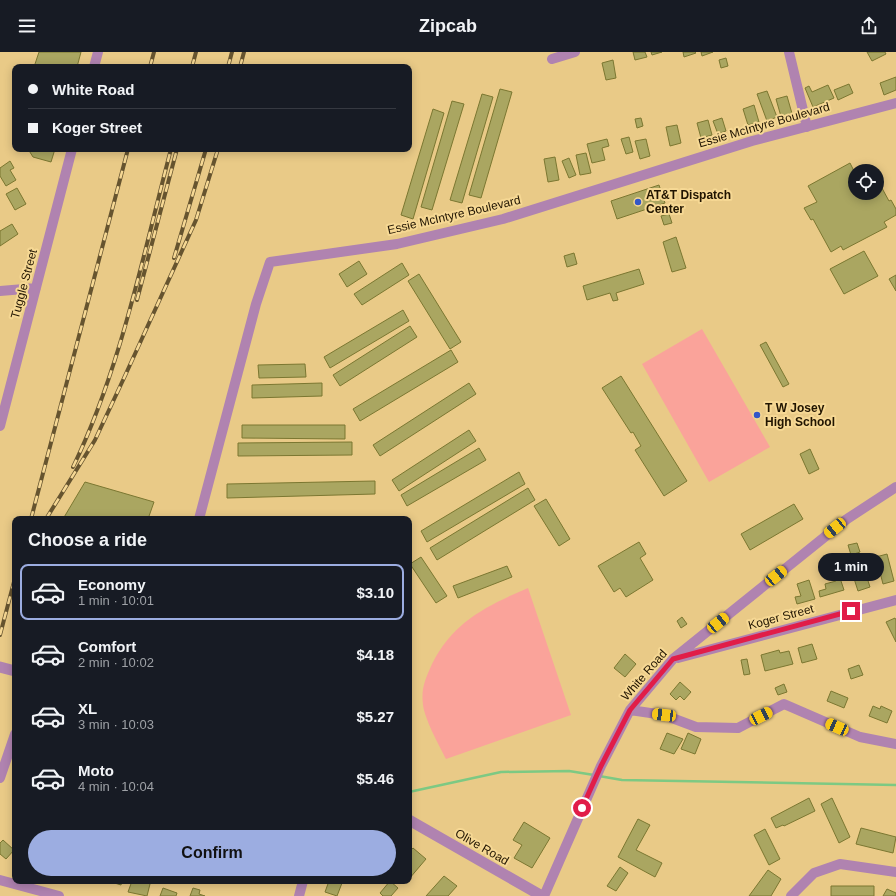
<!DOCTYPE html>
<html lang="en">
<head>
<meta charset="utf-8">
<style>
	body { margin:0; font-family:Helvetica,sans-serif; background:#242831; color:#f1f3f6; height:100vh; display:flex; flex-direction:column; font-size:15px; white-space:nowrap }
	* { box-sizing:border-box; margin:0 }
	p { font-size:13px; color:#9ea1a6 }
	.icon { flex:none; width:22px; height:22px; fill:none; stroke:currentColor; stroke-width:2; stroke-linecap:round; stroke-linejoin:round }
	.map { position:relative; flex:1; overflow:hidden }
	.sheet { position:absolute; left:12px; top:464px; width:400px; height:368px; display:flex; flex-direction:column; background:#171b24; border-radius:8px; box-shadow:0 2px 10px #0003 }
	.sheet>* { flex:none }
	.top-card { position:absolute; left:12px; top:12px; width:400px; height:88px; border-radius:8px; box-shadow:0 2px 10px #0003; display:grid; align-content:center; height:88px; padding:0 16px; background:#171b24 }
	.tools { position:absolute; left:848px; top:112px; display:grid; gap:8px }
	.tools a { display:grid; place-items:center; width:36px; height:36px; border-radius:50%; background:#171b24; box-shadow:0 2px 10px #0003; font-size:20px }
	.end { position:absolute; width:18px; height:18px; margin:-9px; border:5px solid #e11d48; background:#fff; box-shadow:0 0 0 2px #fff }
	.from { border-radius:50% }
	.bubble { position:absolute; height:28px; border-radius:14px; background:#171b24; box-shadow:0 2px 10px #0003; font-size:13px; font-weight:700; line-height:28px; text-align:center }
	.car { position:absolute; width:12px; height:24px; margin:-12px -6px; border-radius:5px; box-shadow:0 0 3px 1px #0007; background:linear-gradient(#f5c518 24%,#345 0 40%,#f5c518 0 76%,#345 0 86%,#f5c518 0) }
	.top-card b { display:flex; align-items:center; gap:14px; height:38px; font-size:15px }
	.top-card b+b { border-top:1px solid #363941 }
	.top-card i { width:10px; height:10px; background:#f1f3f6 }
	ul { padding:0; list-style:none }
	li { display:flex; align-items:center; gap:12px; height:56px; margin:0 8px 6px; padding:0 8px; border:2px solid transparent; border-radius:8px }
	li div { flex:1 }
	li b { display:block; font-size:15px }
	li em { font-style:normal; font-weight:700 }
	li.selected { border-color:#9cade1 }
	li>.icon { width:36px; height:36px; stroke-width:1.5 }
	h2 { padding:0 16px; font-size:18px; line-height:48px }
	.cta { display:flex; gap:8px; margin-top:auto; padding:8px 16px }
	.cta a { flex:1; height:46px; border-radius:24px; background:#9cade1; color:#111; font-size:16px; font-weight:700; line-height:46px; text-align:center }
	header { display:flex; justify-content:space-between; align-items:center; height:52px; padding:0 16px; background:#171b24; font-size:18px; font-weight:700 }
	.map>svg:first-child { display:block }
</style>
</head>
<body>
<header><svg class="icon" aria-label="menu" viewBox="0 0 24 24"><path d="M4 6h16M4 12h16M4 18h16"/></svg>Zipcab<svg class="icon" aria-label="share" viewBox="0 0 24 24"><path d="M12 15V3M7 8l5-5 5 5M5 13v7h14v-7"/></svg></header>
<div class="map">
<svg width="896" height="844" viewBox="0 0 896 844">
	<rect width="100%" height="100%" fill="#e9ca87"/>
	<!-- green -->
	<path fill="#faa39a" d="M702,277l68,118 -61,35 -67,-118z
		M528,536l43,127 -125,44c-7,-14 -21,-39 -23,-54 -2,-17 2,-25 9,-41 21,-42 54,-58 96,-76z"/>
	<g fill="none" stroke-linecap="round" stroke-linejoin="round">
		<!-- stream -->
		<path stroke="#7dc983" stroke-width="2.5" d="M599,724l23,4 274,5
			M409,740l92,-20 68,-1 25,4"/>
	</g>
	<!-- building -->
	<path fill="#aaa661" stroke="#7b7731" d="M39,0h42l-4,15h-43z
		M633,0h12l2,5 -12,3z
		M651,0h11l-10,3z
		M683,0h12l1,1 -12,4z
		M701,0h12l-11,4z
		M867,0h18l1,2 -14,7z
		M726,6l2,8 -7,2 -2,-8z
		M613,8l3,18 -10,2 -4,-17z
		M896,25v13l-12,5 -4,-12z
		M849,32l4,9 -15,7 -4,-10z
		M828,33l6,13 -21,9 -8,-19 4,-2 3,6z
		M500,37l12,3 -31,106 -12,-3z
		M767,39l10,26 -10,4 -10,-27z
		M482,42l11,3 -31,106 -12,-3z
		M787,44l6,21 -11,3 -6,-21z
		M452,49l12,3 -32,106 -11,-3z
		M754,53l5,17 -11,3 -5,-16z
		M433,57l11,4 -31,106 -12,-4z
		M641,66l2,8 -6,2 -2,-9z
		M722,66l4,13 -8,3 -5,-13z
		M708,68l4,15 -11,3 -4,-15z
		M677,73l4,18 -11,3 -4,-19z
		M629,85l4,15 -7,2 -5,-15z
		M607,87l2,7 -7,2 3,12 -13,3 -5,-19z
		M646,87l4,17 -10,3 -5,-18z
		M28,97h27l-4,13 -18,-5z
		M586,101l5,20 -11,2 -4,-20z
		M555,105l4,23 -11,2 -4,-23z
		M569,106l7,17 -7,3 -7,-17z
		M10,109l4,7 -4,2 6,10 -10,6 -6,-10v-8z
		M850,111l5,10v20h22v-14l12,22 2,-1 5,9v6l-12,7 3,5 -44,23 -2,-4 -10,6 -18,-33 -2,1 -7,-12 13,-6 -9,-16z
		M659,133l6,18 -48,16 -6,-18z
		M17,136l9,16 -11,6 -9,-16z
		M669,162l3,9 -8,2 -3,-9z
		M12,172l6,10 -18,12v-15z
		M676,185l10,31 -14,4 -9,-30z
		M864,199l14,25 -34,18 -14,-25z
		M574,201l3,11 -10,3 -3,-11z
		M359,209l8,13 -20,13 -8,-13z
		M402,211l7,12 -47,30 -8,-11z
		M639,217l5,15 -28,9 2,7 -5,1 -3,-8 -23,7 -4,-14z
		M419,222l42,68 -11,7 -42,-68z
		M896,223v16l-7,-12z
		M403,258l6,11 -79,47 -6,-11z
		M410,274l7,11 -77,49 -7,-11z
		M766,290l23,42 -6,3 -23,-42z
		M451,298l7,12 -98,59 -7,-12z
		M305,312l1,13 -47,1 -1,-13z
		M621,324l66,105 -23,15 -29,-46 6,-4 -8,-14 -2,1 -29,-45z
		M322,331v13l-70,2v-13z
		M469,331l7,11 -96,62 -7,-11z
		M242,373h103v14l-103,-1z
		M469,378l7,11 -77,50 -7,-11z
		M352,390v13l-114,1v-13z
		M479,396l7,12 -79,46 -6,-11z
		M810,397l9,20 -10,5 -9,-20z
		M519,420l6,12 -98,58 -6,-11z
		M375,429v13l-148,4v-14z
		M85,430l69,20 -6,17h-85z
		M528,436l7,12 -98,60 -7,-12z
		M546,447l24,40 -11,7 -25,-40z
		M794,452l9,15 -53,31 -9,-16z
		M639,490l7,12 -6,4 13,22 -27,17 -6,-9 -6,4 -16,-26z
		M857,491l3,9 -9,3 -3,-10z
		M887,502l7,27 -11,3 -7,-27z
		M421,505l26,39 -11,7 -26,-39z
		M862,510l8,25 -12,4 -8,-25z
		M507,514l5,11 -54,21 -5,-12z
		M839,523l5,15 -24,7 -1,-6 7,-2 -1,-5 11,-3 -2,-4z
		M809,528l6,19 -18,5 -2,-7 6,-1 -4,-12z
		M682,565l5,7 -6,4 -4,-7z
		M895,566l1,2v22l-10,-20z
		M812,592l5,15 -15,4 -4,-15z
		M779,598l1,3 9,-2 4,13 -28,7 -4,-16z
		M625,602l11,10 -11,13 -11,-9z
		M747,607l3,15 -6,1 -3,-15z
		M859,613l4,10 -12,4 -3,-10z
		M680,630l11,10 -7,8 -4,-4 -4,4 -6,-6z
		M784,632l3,8 -9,3 -3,-7z
		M831,639l17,7 -4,10 -17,-7z
		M873,654l7,3 1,-3 11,5 -5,12 -18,-7z
		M667,681l16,6 -9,15 -14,-5z
		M688,681l13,6 -6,15 -14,-5z
		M809,746l6,13 -31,15 -1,-1 -7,3 -5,-10z
		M832,746l18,39 -11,6 -18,-39z
		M638,767l12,6 -14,25 26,13 -7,14 -37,-20z
		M524,770l26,16 -18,30 -18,-10 8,-13 -9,-5z
		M861,776l35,9 -3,16 -37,-9z
		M765,777l15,30 -11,6 -15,-30z
		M3,788l11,10 -8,9 -6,-5v-11z
		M413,796l13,11 -17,20v-27z
		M620,815l8,6 -12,18 -9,-5z
		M768,818l13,9 -10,17h-22z
		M444,824l13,10 -9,10h-22z
		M108,829h14l-1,4z
		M132,829h10l8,3 -3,12 -19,-4z
		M329,829l13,2 -5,13 -12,-4z
		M390,829l8,7 -7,8h-8l-3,-3z
		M831,834h43v10h-43z
		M163,836l14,5 -1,3h-16z
		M193,836l7,2 -1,4 6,2h-15z
		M887,837l9,4v3h-13z"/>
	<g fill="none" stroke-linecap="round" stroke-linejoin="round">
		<!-- minor -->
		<path stroke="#b083b0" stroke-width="10" d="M789,0l18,75
			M552,7l23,-7
			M94,15l4,-15
			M0,239l36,-3
			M0,374l72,-277
			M199,467l57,-215 14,-42 127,-18 106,-25 249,-78 144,-38
			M678,606l218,-58
			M630,658l34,5 32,12 42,1 46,-24 76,33 36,7
			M0,726l15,-44
			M0,828l59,16
			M299,844l4,-15
			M544,844l57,-130 29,-56 43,-51 174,-140 49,-32
			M791,844l23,-23 26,-9 56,8"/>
		<!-- tertiary -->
		<path stroke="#b083b0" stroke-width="11" d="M0,615l15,4
			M409,768l133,76"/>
		<!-- rail casing -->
		<g stroke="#66542f" stroke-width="4">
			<path id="rail" d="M150,15l4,-15
				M192,15l4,-15
				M228,15l4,-15
				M240,15l4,-15
				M174,206l32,-109
				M137,248l40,-151
				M73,415c48,-99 70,-212 98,-318
				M31,467l97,-370
				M46,467l49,-79 29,-62 72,-158 22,-71
				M0,583l15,-57"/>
		</g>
		<!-- rail -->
		<use href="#rail" stroke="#f6d894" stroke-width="2.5" stroke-dasharray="8" stroke-linecap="butt"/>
	</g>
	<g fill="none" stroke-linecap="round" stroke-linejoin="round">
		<!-- route -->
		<path stroke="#e11d48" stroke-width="5" d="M582,756l19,-42 29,-56 43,-51 178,-48"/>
	</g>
	<!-- markers -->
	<g fill="#3357c8" stroke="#f6d894" stroke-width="1.5">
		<circle cx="638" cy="150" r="4"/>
		<circle cx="757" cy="363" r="4"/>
	</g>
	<g text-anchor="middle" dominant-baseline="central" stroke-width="4" stroke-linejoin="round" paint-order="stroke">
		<!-- street labels -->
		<g font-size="12" fill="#201400" stroke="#f6d894">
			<text transform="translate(764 73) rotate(-16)">Essie McIntyre Boulevard</text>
			<text transform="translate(454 163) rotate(-13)">Essie McIntyre Boulevard</text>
			<text transform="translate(24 232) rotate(-75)">Tuggle Street</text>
			<text transform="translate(781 565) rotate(-15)">Koger Street</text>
			<text transform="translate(644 623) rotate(-49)">White Road</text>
			<text transform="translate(482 795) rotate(30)">Olive Road</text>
		</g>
		<!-- poi labels -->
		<g font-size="12" font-weight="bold" fill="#201400" stroke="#f6d894" text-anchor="start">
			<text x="646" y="143">AT&amp;T Dispatch<tspan x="646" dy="14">Center</tspan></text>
			<text x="765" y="356">T W Josey<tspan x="765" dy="14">High School</tspan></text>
		</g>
	</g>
</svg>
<div class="tools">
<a><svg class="icon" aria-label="locate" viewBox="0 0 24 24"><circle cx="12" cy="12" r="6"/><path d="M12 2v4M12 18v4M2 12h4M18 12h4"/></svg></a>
</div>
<i class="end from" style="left:582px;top:756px"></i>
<i class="end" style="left:851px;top:559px"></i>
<div class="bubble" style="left:818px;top:501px;width:66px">1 min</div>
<i class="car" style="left:835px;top:476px;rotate:231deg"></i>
<i class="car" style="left:776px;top:524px;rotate:51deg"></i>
<i class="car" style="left:718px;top:571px;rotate:51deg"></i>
<i class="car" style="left:664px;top:663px;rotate:277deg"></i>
<i class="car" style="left:761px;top:664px;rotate:63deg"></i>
<i class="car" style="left:837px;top:675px;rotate:294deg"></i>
<div class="top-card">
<b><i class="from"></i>White Road</b>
<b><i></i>Koger Street</b>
</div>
<section class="sheet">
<h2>Choose a ride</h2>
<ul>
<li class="selected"><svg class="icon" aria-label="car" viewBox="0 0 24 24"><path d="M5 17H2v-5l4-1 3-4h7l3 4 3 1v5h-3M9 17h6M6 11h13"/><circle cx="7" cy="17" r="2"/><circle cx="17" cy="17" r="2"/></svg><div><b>Economy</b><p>1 min · 10:01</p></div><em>$3.10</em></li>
<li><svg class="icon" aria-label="car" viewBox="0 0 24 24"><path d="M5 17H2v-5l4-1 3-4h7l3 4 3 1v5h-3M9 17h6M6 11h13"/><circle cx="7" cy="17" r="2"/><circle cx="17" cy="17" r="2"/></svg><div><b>Comfort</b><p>2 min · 10:02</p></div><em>$4.18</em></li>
<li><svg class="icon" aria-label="car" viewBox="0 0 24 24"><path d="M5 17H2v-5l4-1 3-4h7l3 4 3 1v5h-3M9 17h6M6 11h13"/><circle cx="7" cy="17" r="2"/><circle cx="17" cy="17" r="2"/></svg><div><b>XL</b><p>3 min · 10:03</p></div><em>$5.27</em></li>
<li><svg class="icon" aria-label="car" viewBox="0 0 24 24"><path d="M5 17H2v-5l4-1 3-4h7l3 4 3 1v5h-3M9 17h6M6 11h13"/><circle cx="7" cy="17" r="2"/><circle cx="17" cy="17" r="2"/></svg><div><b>Moto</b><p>4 min · 10:04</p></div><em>$5.46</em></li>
</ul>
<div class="cta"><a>Confirm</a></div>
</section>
</div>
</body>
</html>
